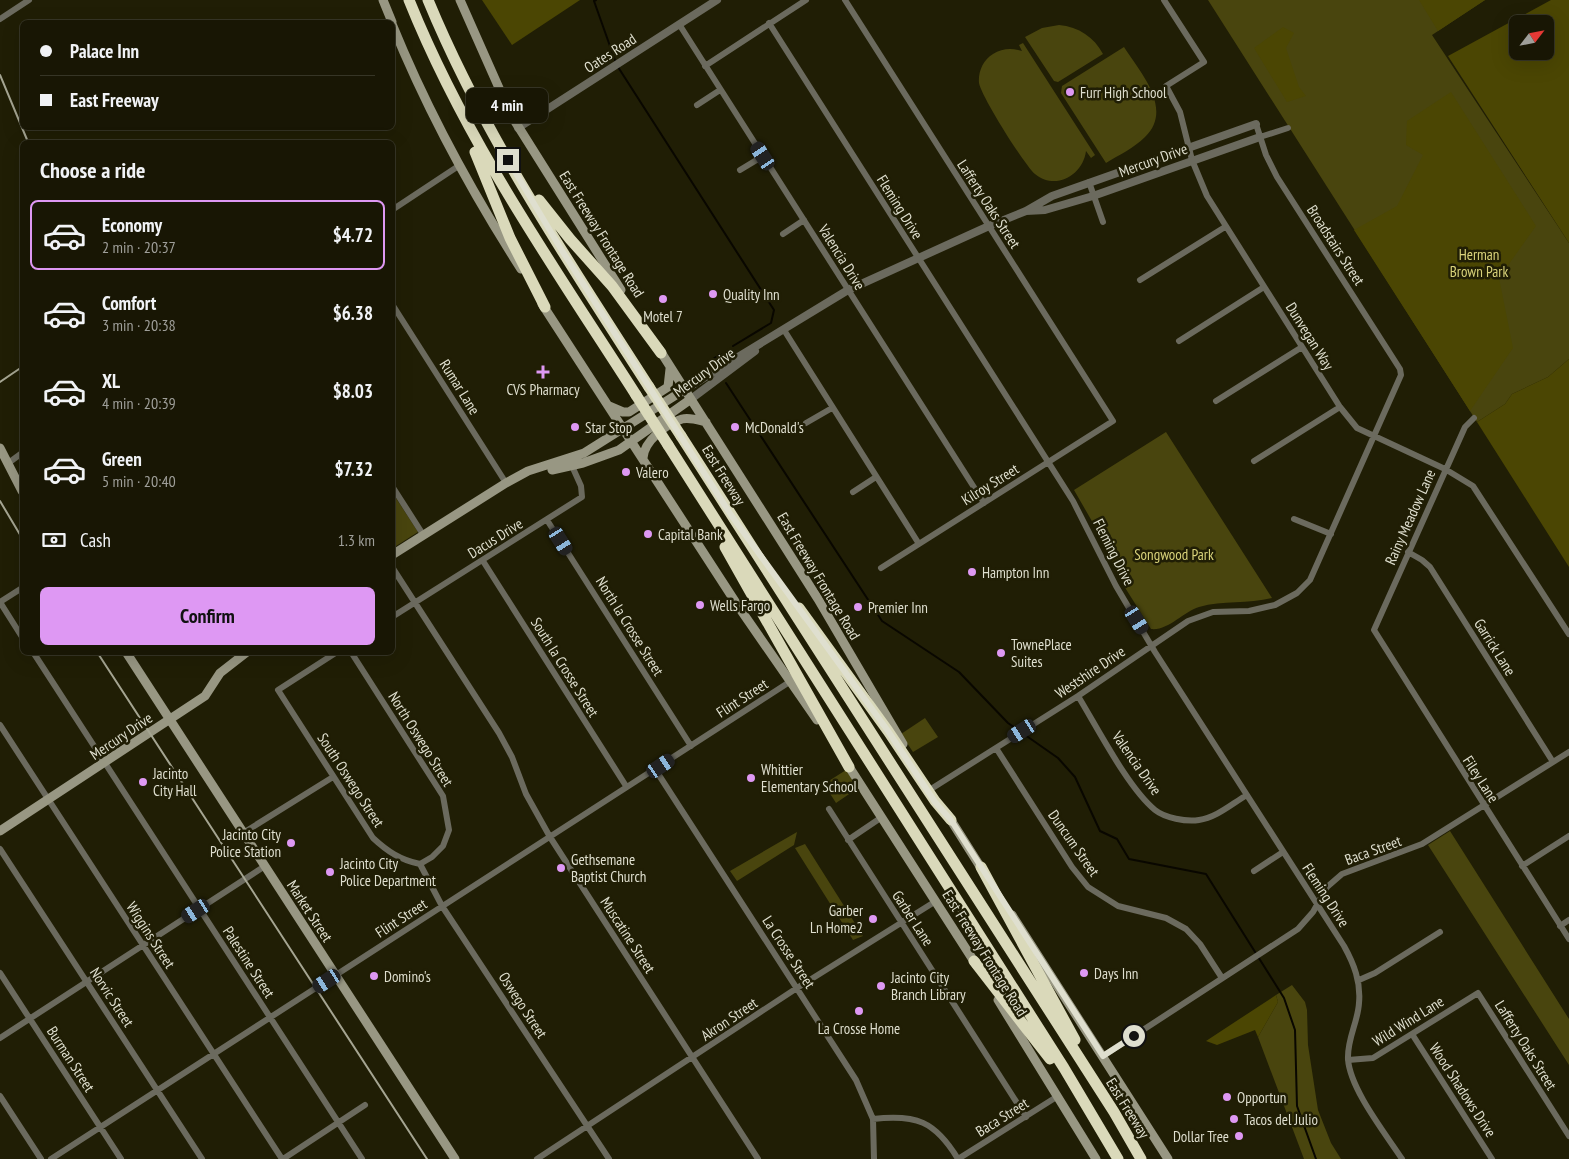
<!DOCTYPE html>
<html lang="en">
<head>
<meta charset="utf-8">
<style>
	body { margin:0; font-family:"PT Sans Narrow",sans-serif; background:#211f0e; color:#f1f3f6; height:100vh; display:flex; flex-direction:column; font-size:19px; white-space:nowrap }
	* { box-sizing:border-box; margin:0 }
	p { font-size:16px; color:#9f9f9a }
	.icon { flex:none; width:28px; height:28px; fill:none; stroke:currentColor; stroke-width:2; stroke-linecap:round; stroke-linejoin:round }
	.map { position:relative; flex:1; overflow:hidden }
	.drawer { position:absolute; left:20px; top:140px; width:375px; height:515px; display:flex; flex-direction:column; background:#181604; border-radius:8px; box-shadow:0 5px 20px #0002,0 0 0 1px #363526 }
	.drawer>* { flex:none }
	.hud { position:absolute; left:20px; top:20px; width:375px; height:110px; border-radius:8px; box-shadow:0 5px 20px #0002,0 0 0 1px #363526; display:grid; align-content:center; height:110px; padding:0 20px; background:#181604 }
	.needle { width:32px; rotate:58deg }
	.fabs { position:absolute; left:1509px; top:15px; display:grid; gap:10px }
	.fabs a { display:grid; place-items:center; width:45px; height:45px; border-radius:8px; background:#181604; box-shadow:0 5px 20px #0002,0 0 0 1px #363526; font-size:25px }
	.end { position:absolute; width:22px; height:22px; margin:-11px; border:6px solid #dfdfcf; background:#111; box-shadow:0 0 0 2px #111 }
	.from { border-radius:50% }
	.bubble { position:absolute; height:35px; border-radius:8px; background:#181604; box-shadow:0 5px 20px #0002,0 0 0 1px #363526; font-size:16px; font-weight:700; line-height:35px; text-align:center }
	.car { position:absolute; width:15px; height:30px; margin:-15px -8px; border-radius:6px; box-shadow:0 0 4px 1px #0007; background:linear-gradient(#222 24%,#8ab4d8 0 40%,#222 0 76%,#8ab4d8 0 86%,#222 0) }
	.hud b { display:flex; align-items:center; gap:18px; height:48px; font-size:19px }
	.hud b+b { border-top:1px solid #363526 }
	.hud i { width:12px; height:12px; background:#f1f3f6 }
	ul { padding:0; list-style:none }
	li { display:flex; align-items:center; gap:15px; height:70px; margin:0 10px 8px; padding:0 10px; border:2px solid transparent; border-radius:8px }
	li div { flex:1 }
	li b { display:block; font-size:19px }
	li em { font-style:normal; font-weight:700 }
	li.on { border-color:#de98f3 }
	li>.icon { width:45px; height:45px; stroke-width:1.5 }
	h2 { padding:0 20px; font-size:22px; line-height:60px }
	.pay { display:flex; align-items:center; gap:12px; height:55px; padding:0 20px; font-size:19px }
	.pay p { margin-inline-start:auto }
	.button { display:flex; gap:10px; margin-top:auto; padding:10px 20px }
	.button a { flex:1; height:58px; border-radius:8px; background:#de98f3; color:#111; font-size:20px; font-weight:700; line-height:58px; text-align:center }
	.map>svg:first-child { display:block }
</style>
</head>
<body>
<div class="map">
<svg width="1569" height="1159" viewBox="0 0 1569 1159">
	<rect width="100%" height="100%" fill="#201e05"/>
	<!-- green -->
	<path fill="#49450e" d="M1208,0h277l-53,35 137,208v116l-21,18 -36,17 -7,10 -28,18z
		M1059,25c20,2 35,12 44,29l-45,28 -4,-1 -29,-44 17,-9z
		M1023,43l72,112 -4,3 -5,-7c-3,24 -30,40 -51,23 -10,-8 -54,-78 -56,-91 -1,-11 4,-23 14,-29 9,-6 20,-6 29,-3l-3,-6z
		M1124,47c16,25 50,62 21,90 -11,11 -26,18 -39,26l-45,-70 1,-7z
		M1166,432l106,166c-24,6 -49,2 -73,9 -16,5 -31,24 -48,22l-27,-43 -31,-63 -19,-33z
		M392,492l26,40 -25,16h-1z
		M925,718l13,19 -25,15 -12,-18z
		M846,770l12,18 -22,15 -12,-19z
		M1450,831l119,188v46l-141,-220z
		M797,832l-3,13 -57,36 -7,-10z
		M805,844l58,92 -10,4 -58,-92z
		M1292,985l13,17 2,8 1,35 10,65 13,33 10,16h-37l-46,-122 20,-35 -2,-7z"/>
	<!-- forest -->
	<path fill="#4b4603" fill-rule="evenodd" d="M482,0h98l-68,45z
		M1419,0h66l-47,31z
		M1551,0h18v243l-121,-187zM1518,24h27v27h-27z
		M1283,27l11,6 -8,15 13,39 7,9 -19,6 -33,-54z
		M1451,92l85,134 -37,52 14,70 -43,63 -116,-181 43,-24 26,-51 -17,-10 1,-24z
		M1569,359v208l-92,-145 28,-18 7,-10 36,-17z
		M1276,995l2,7 -20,35 -3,-7 -38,15 -11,-4z"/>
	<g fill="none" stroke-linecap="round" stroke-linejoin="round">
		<!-- stream -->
		<path stroke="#090700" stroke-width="2" d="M596,0l-2,1 22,62
			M618,67l156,243 -3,13 -38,23
			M715,366l-4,-6 10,-6
			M726,383l156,238 77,51 49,51 50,35 17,19 25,54 17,8 12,20 77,15 78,124 11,32 2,76 19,53"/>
		<!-- minor -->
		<path stroke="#6b6a5e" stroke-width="6" d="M845,0l268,421 -232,147
			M1164,0l40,62 -38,24 14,26 12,48 15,36 133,211 17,21 88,41 28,17 96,148
			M0,19l29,-19
			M769,23l304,478 43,85 39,66 189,294c10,18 17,36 15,57 -1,19 -12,36 -11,56 2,30 37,74 54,100
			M679,24l305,479
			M705,66l101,-66
			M697,105l23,-15
			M1260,137l28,-9
			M740,170l23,-14
			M1089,182l14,40
			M392,210l68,-45
			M783,234l21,-14
			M1140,280l85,-53
			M392,304l114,179
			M784,330l135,214
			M1179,341l85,-54
			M1216,401l86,-54
			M1474,418l-9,9 -91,203 195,309
			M806,423l26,-15
			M1254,461l86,-54
			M7,464l15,-11
			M392,486l32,50
			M853,492l23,-15
			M1294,519l37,15
			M547,520l144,226
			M1408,552l14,8 8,7 123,195
			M483,561l143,225
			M392,567l107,166 13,24 14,37 24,43 208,322
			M0,602l22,35
			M0,602l22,-14
			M392,617l190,-120 -1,-11 -9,-20
			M33,652l329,507
			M337,652l-59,38 95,148c14,13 27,22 47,26
			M351,652l92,144 6,34 -6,16 -11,11 -12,7
			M1078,696c19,31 50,92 77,114 10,8 31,12 44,10 17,-2 34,-17 48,-25
			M0,725l282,434
			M996,748l76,119 16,20 30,19 48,12 20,11 14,15 22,34
			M655,769l201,311 17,39 1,40
			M931,789l147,-93 110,-75 25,-9 36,-1 26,-6 22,-12 13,-13 91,-205 -1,-6 -123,-192 -11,-22 -10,-31
			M829,809l197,308
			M243,833l90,-56
			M848,840l34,-23
			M0,849l202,310
			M420,864l22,42 167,253
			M1522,866l47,-30
			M1254,871l29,-19
			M1560,926l9,-6
			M0,973l121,186
			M1359,980l16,-7 65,-41
			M1412,1034l80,125
			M0,1038l265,-172
			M1103,1056l195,-127 15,-17 14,-25 15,-13 80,-30 147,-92
			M1348,1060l25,-2 105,-65 91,143
			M0,1096l41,63
			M873,1119c43,-5 62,2 85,40
			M51,1159l740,-478
			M283,1159l82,-54
			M537,1159l260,-171 139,-87
			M958,1159l100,-63"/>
		<!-- tertiary -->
		<path stroke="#6b6a5e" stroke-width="8" d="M518,128l199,-128
			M1026,211l19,-1 48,-14 167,-59
			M684,390l164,-100 141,-64 37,-15 26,-15 204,-72
			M691,399l64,-48"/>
		<!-- secondary -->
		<path stroke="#989783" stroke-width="9" d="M383,0l9,22
			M460,0l51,115 110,175
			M392,24c35,86 79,167 129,245
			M542,304l196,302 79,114
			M659,349l159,250 85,145
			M609,406l14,6h6l39,-25 2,-18
			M0,448l22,43
			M643,458c1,-17 23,-34 39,-39 8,-2 16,1 24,3
			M552,470l31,-7 36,-13 72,-51
			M392,555l114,-72 22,-12 56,-18 100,-63
			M126,652l329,507
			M846,762l131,204
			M947,814l36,57
			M0,831l205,-135 15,-23 27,-21
			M1012,915l156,244
			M998,1000l98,159"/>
		<!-- motorway -->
		<path stroke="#dad9ba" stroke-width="11" d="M409,0c57,142 145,267 227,395
			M428,0c57,138 141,262 221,387
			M475,152l35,86 35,69
			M539,200l31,39 42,47 49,67
			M681,436l433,676 27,47
			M668,445l396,623 54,91
			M725,547l124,220
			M799,608l89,123 47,70 16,19
			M981,867l94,173
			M974,961l76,98"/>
		<!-- rail -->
		<path stroke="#a5a592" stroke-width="2" d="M0,75l28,67
			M0,382l22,-15
			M0,501l22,37
			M97,652l330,507"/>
		<!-- motorway-bridge -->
		<path stroke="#dad9ba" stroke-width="11" d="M649,387l32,49
			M636,395l32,50"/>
	</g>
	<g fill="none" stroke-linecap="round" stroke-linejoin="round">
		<!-- route -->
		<path stroke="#dfdfcf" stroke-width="6" d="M508,160l53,89 170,266 157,216 47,71 16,18 152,236 31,-20"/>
	</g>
	<!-- markers -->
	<g fill="#de98f3" stroke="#201e05" stroke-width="2">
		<circle cx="1070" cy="92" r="5"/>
		<circle cx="713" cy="294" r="5"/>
		<circle cx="663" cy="299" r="5"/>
		<path d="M540.5 364.5h5v5h5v5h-5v5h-5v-5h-5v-5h5z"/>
		<circle cx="575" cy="427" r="5"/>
		<circle cx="735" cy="427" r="5"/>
		<circle cx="626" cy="472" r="5"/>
		<circle cx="648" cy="534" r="5"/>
		<circle cx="972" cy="572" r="5"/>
		<circle cx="700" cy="605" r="5"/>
		<circle cx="858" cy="607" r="5"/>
		<circle cx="1001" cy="653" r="5"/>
		<circle cx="751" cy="778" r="5"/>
		<circle cx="143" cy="782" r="5"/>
		<circle cx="291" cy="843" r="5"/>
		<circle cx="561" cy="868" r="5"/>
		<circle cx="330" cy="872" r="5"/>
		<circle cx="873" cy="919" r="5"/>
		<circle cx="1084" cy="973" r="5"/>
		<circle cx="374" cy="976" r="5"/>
		<circle cx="881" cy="986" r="5"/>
		<circle cx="859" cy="1011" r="5"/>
		<circle cx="1227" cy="1097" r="5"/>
		<circle cx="1234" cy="1119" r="5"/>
		<circle cx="1239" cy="1136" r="5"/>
	</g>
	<g text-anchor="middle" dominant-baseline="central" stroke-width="5" stroke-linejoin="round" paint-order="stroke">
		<!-- street labels -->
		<g font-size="15" fill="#dfdfcf" stroke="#201e05">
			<text transform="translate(610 53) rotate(-33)">Oates Road</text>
			<text transform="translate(1153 160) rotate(-20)">Mercury Drive</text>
			<text transform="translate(989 204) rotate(57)">Lafferty Oaks Street</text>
			<text transform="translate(900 207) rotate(58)">Fleming Drive</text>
			<text transform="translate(602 234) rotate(58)">East Freeway Frontage Road</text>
			<text transform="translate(1336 245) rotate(57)">Broadstairs Street</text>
			<text transform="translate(842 257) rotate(58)">Valencia Drive</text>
			<text transform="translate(1310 336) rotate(58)">Dunvegan Way</text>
			<text transform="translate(704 372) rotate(-36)">Mercury Drive</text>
			<text transform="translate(460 387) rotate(58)">Rumar Lane</text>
			<text transform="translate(724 475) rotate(58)">East Freeway</text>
			<text transform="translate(990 484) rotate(-32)">Kilroy Street</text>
			<text transform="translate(1410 517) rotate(-66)">Rainy Meadow Lane</text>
			<text transform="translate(495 538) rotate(-32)">Dacus Drive</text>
			<text transform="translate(1114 552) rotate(63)">Fleming Drive</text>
			<text transform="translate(819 576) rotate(59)">East Freeway Frontage Road</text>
			<text transform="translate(630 626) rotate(58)">North la Crosse Street</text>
			<text transform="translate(1495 647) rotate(58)">Garrick Lane</text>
			<text transform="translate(565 667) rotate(58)">South la Crosse Street</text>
			<text transform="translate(1090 672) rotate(-34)">Westshire Drive</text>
			<text transform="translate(742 698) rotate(-33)">Flint Street</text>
			<text transform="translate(121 736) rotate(-34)">Mercury Drive</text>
			<text transform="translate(421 739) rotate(58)">North Oswego Street</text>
			<text transform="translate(1137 763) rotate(55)">Valencia Drive</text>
			<text transform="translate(1481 779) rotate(57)">Filey Lane</text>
			<text transform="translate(351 780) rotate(57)">South Oswego Street</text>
			<text transform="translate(1074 843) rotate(55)">Duncum Street</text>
			<text transform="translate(1373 850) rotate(-20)">Baca Street</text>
			<text transform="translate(1326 895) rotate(57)">Fleming Drive</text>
			<text transform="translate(310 911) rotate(57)">Market Street</text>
			<text transform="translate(401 918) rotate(-33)">Flint Street</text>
			<text transform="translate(913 918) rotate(57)">Garber Lane</text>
			<text transform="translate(151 935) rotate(57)">Wiggins Street</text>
			<text transform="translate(628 935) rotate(57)">Muscatine Street</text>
			<text transform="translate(789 952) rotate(57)">La Crosse Street</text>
			<text transform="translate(985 953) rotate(58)">East Freeway Frontage Road</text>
			<text transform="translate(249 962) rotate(57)">Palestine Street</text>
			<text transform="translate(112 997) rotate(57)">Norvic Street</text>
			<text transform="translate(523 1005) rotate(57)">Oswego Street</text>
			<text transform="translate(729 1019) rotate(-34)">Akron Street</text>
			<text transform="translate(1408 1021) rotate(-32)">Wild Wind Lane</text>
			<text transform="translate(1526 1045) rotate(58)">Lafferty Oaks Street</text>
			<text transform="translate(71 1059) rotate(57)">Burman Street</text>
			<text transform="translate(1463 1090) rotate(57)">Wood Shadows Drive</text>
			<text transform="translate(1128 1108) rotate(58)">East Freeway</text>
			<text transform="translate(1002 1117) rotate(-32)">Baca Street</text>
		</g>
		<!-- poi labels -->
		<g font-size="15" fill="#dfdfcf" stroke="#201e05" text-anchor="start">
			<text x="1080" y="92">Furr High School</text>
			<text x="723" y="294">Quality Inn</text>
			<text x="663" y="316" text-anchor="middle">Motel 7</text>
			<text x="543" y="389" text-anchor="middle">CVS Pharmacy</text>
			<text x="585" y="427">Star Stop</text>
			<text x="745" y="427">McDonald's</text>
			<text x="636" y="472">Valero</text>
			<text x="658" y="534">Capital Bank</text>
			<text x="982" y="572">Hampton Inn</text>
			<text x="710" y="605">Wells Fargo</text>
			<text x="868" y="607">Premier Inn</text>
			<text x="1011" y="644">TownePlace<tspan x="1011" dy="17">Suites</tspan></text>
			<text x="761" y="769">Whittier<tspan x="761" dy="17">Elementary School</tspan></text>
			<text x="153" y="773">Jacinto<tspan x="153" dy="17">City Hall</tspan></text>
			<text x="281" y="834" text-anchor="end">Jacinto City<tspan x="281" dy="17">Police Station</tspan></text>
			<text x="571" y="859">Gethsemane<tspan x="571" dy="17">Baptist Church</tspan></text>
			<text x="340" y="863">Jacinto City<tspan x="340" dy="17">Police Department</tspan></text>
			<text x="863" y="910" text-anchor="end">Garber<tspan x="863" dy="17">Ln Home2</tspan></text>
			<text x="1094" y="973">Days Inn</text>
			<text x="384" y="976">Domino's</text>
			<text x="891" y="977">Jacinto City<tspan x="891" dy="17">Branch Library</tspan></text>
			<text x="859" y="1028" text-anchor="middle">La Crosse Home</text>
			<text x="1237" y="1097">Opportun</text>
			<text x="1244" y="1119">Tacos del Julio</text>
			<text x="1229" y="1136" text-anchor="end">Dollar Tree</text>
		</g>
		<!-- park labels -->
		<g font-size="15" fill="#d8d27a" stroke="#201e05">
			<text x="1479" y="254">Herman<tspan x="1479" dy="17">Brown Park</tspan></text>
			<text x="1174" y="554">Songwood Park</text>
		</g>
	</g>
</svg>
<div class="fabs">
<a><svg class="needle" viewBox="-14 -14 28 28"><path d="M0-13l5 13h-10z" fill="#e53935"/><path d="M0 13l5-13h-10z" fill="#9f9f9a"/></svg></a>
</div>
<i class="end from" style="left:1134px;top:1036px"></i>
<i class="end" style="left:508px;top:160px"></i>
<div class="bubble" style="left:466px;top:88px;width:82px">4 min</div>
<i class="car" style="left:763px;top:156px;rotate:327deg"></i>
<i class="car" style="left:561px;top:541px;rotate:148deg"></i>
<i class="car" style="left:1137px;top:620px;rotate:148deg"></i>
<i class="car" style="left:1022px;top:731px;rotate:238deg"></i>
<i class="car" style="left:661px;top:766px;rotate:56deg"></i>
<i class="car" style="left:196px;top:911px;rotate:237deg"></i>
<i class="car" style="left:327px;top:981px;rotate:237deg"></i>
<div class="hud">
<b><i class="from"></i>Palace Inn</b>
<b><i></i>East Freeway</b>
</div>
<section class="drawer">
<h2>Choose a ride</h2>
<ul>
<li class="on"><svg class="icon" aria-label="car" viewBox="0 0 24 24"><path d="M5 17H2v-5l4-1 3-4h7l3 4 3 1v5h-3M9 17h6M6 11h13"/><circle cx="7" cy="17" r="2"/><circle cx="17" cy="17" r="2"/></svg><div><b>Economy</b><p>2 min · 20:37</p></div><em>$4.72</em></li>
<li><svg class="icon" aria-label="car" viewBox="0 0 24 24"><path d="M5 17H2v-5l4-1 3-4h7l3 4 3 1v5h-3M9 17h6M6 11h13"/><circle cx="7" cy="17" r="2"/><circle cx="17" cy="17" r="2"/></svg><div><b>Comfort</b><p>3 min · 20:38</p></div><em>$6.38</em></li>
<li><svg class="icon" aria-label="car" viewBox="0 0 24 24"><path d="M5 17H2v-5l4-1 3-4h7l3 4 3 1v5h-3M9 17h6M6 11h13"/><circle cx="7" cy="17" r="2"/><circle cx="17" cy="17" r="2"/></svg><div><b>XL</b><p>4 min · 20:39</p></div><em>$8.03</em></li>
<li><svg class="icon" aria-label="car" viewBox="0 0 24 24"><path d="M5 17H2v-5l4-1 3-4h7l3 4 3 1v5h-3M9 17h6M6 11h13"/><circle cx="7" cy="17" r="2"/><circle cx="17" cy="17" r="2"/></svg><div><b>Green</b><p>5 min · 20:40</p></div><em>$7.32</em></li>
</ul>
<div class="pay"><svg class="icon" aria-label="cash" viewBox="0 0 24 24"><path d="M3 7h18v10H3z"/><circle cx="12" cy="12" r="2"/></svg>Cash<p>1.3 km</p></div>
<div class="button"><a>Confirm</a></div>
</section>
</div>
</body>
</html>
